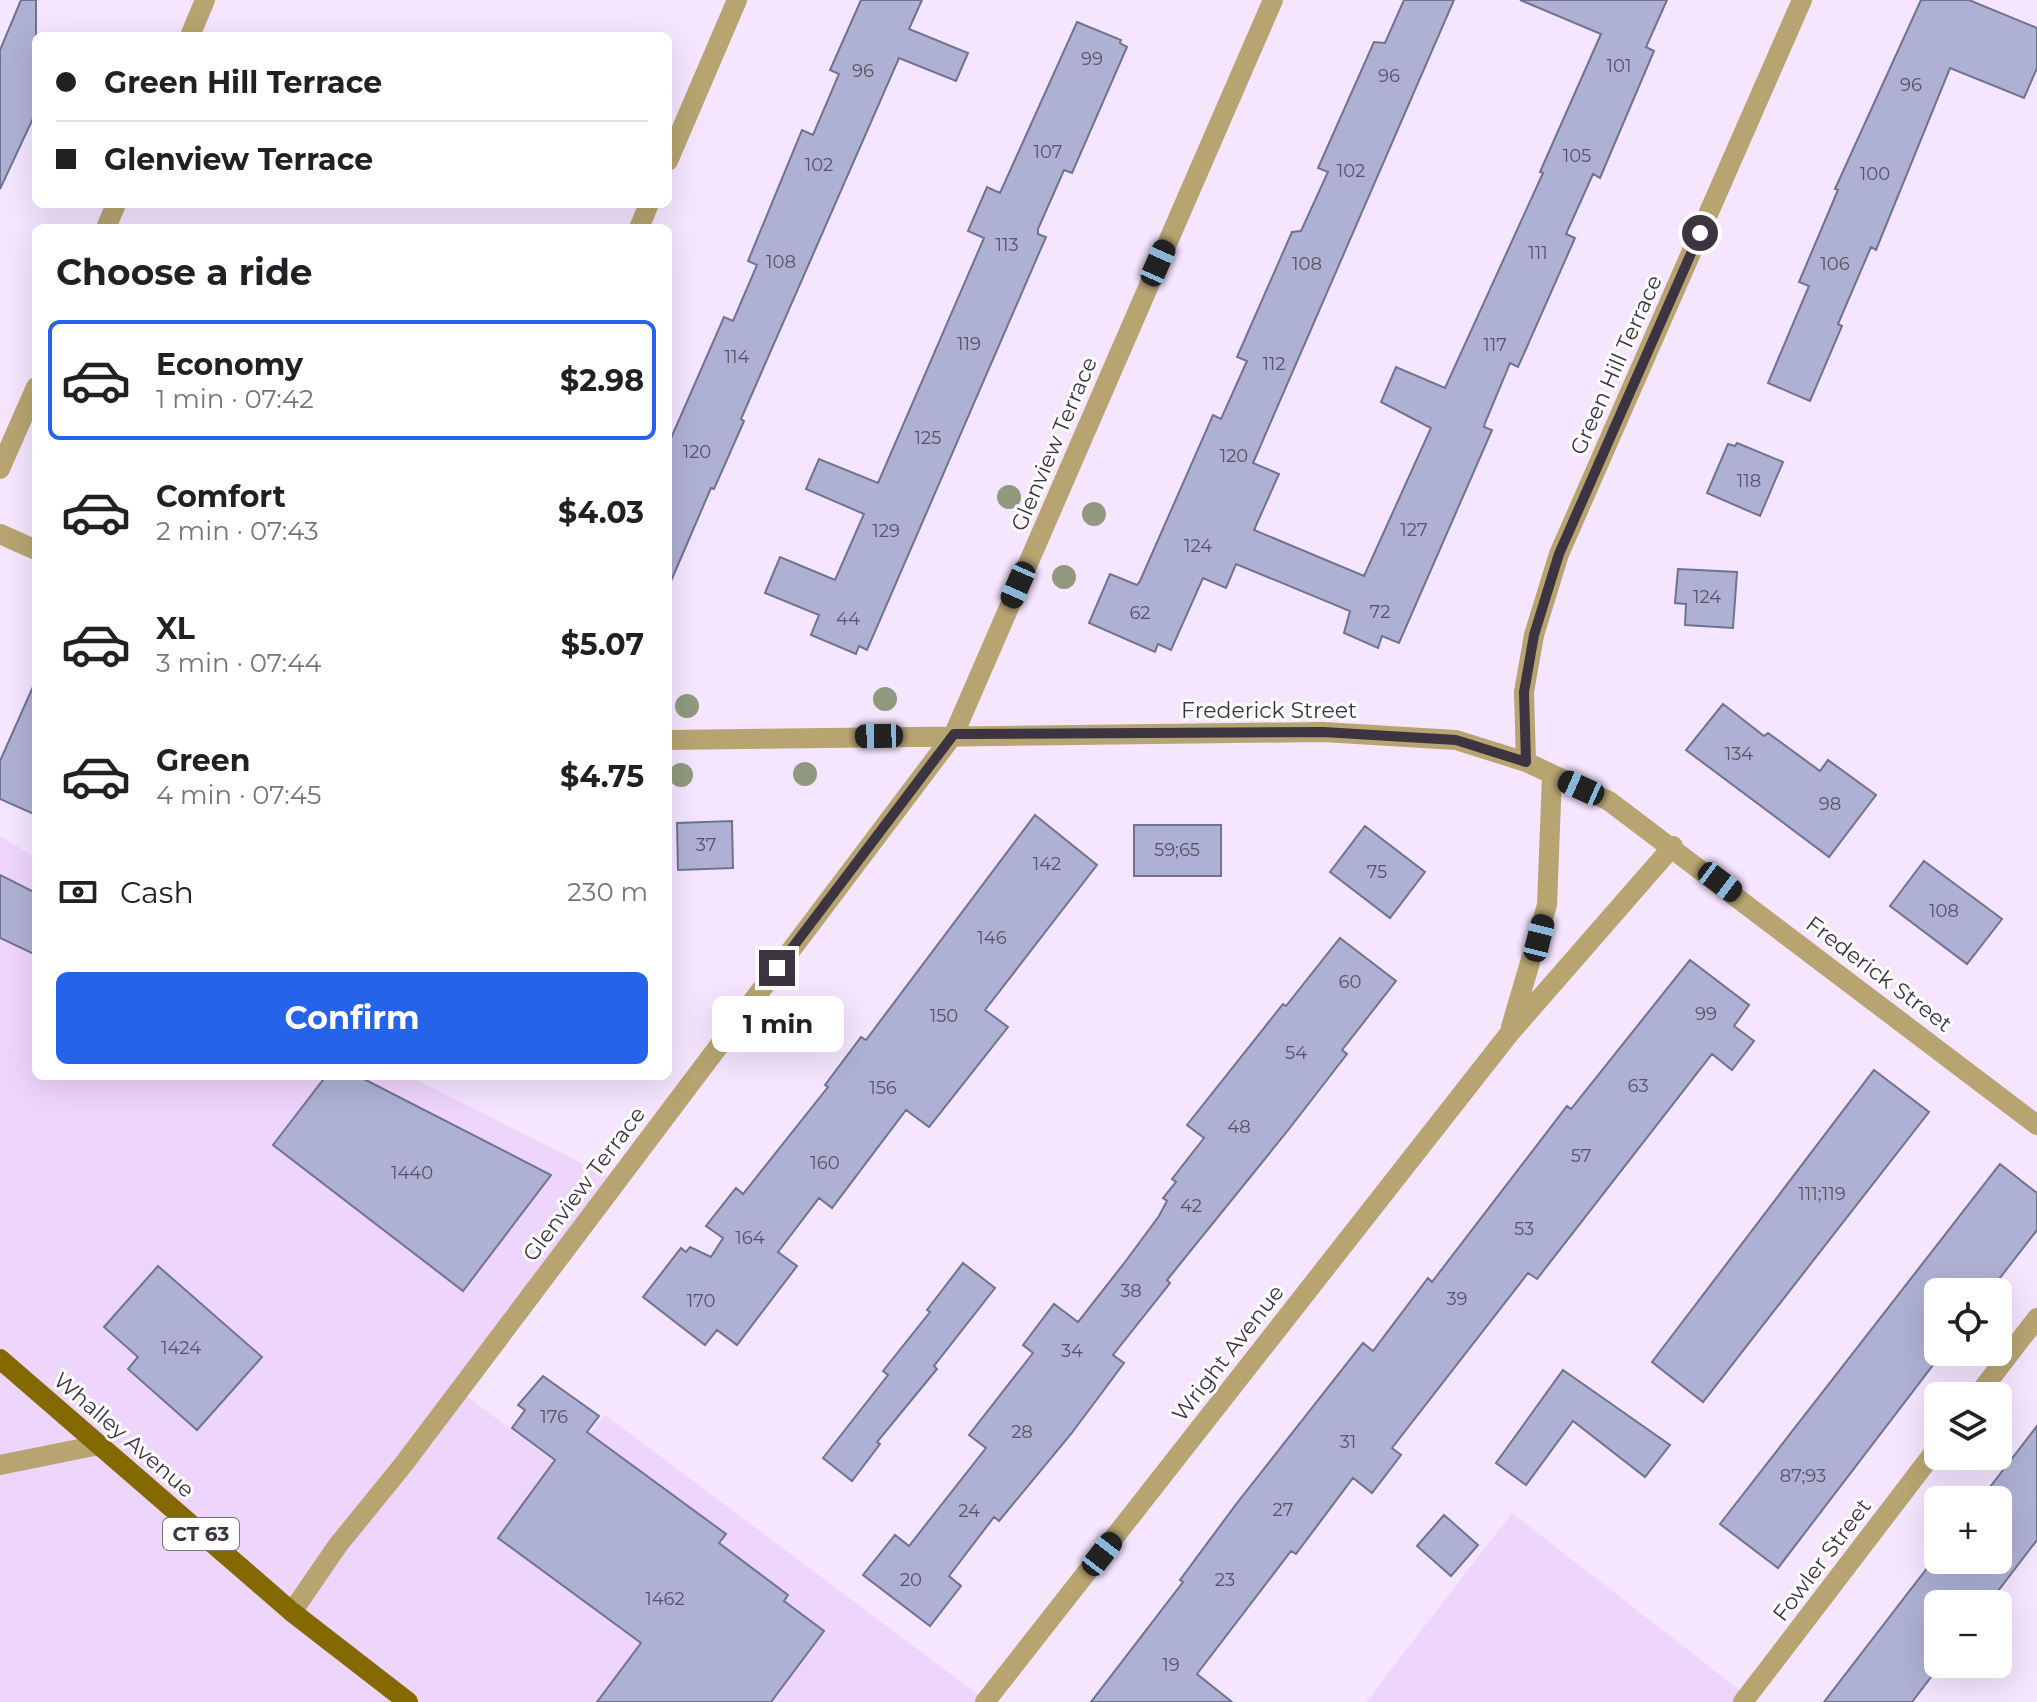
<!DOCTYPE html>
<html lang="en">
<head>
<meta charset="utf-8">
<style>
	body { margin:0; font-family:Montserrat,sans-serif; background:#f6f6f6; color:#202124; height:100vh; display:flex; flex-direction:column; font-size:30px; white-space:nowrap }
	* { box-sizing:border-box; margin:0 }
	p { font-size:26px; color:#757577 }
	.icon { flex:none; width:44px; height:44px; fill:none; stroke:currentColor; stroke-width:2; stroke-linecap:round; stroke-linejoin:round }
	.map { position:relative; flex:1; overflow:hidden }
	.drawer { position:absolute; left:32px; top:224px; width:640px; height:856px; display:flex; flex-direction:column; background:#fff; border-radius:12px; box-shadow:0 8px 32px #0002 }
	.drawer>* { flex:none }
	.top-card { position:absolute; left:32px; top:32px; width:640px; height:176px; border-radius:12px; box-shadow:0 8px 32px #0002; display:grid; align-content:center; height:176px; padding:0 24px; background:#fff }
	.tools { position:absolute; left:1924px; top:1278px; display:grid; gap:16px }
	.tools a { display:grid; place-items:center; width:88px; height:88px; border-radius:12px; background:#fff; box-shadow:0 8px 32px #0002; font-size:40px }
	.end { position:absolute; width:36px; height:36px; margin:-18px; border:10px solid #3c3441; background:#fff; box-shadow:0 0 0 4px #fff }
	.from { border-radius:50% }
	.bubble { position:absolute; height:56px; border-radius:12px; background:#fff; box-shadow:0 8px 32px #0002; font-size:26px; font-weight:700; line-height:56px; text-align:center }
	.car { position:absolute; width:24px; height:48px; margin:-24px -12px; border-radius:10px; box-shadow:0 0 6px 2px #0007; background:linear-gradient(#222 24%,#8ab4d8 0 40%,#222 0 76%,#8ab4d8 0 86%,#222 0) }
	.top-card b { display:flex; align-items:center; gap:28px; height:76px; font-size:30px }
	.top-card b+b { border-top:2px solid #e0e0e0 }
	.top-card i { width:20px; height:20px; background:#202124 }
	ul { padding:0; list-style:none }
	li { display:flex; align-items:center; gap:24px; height:120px; margin:0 16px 12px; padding:0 8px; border:4px solid transparent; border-radius:12px }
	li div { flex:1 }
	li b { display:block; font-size:30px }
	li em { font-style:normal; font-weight:700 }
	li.current { border-color:#2563eb }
	li>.icon { width:72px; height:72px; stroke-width:1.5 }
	h2 { padding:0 24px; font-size:36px; line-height:96px }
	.pay { display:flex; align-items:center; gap:20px; height:88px; padding:0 24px; font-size:30px }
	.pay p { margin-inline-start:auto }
	.primary-button { display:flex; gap:16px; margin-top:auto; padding:16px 24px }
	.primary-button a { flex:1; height:92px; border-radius:12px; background:#2563eb; color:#fff; font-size:32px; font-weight:700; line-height:92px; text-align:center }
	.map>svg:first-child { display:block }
</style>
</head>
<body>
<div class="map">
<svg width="2037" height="1702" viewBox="0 0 2037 1702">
	<rect width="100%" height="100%" fill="#f5e5ff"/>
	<!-- built -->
	<path fill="#eed5fc" d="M0,836l36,22v218h373l200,101 -157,208 110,83 43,-53 383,287h-988z
		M1512,1513l243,189h-389z"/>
	<!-- building -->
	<path fill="#aeb1d3" stroke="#707292" stroke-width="2" d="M21,0h15v112l-36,77v-139z
		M861,0h61l-13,29 59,24 -12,28 -57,-23 -158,361 3,2 -30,68 -3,-1 -43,100v-143l56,-128 9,4 24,-56 -9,-4 54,-131 11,5 26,-61 -9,-4z
		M1404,0h50l-201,463 26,11 -25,56 110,46 67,-148 -50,-26 15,-35 49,21 98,-215 -3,-1 61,-138 -81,-34h147l-21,47 8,4 -54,127 -7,-4 -27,60 9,4 -57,129 -8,-4 -25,60 -1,4 8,3 -93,213 -17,-7 -4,12 -34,-15 6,-22 -114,-47 -10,24 -23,-10 -32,72 -13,-6 -3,8 -66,-29 21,-49 27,11 3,-4 73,-166 8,4 26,-58 -10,-4 55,-125 9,-1 27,-59 -10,-4 56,-126 11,1z
		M1921,0h48l68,28v40l-13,30 -74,-30 -74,182 -5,-3 -33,77 4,2 -32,75 -42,-18 41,-97 -10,-4 39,-92 -3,-1z
		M1077,22l44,18 -1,3 7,4 -55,126 -8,-3 -26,59v5l8,3 -179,413 -8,-4 -3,8 -45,-19 8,-20 -54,-22 15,-36 55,23 29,-66 -58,-25 13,-30 59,24 106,-245 -16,-7 19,-44 13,6z
		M1737,443l46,19 -23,54 -53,-23 21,-49 7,2z
		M1678,569l59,3 -4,56 -48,-3 1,-21 -11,-1z
		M36,680v135l-36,-16v-38z
		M1723,704l41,32 4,-3 52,38 8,-11 48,35 -47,62 -143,-107z
		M1035,815l62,50 -112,145 23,17 -79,100 -23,-17 -74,98 -13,-10 -41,54 19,14 -60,79 -20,-15 -12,15 -62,-48 38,-49 5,4 4,-5 21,10 12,-19 -17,-12 30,-38 7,6 85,-107 -3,-2 36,-48 5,3z
		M732,821l1,47 -55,2 -1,-47z
		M1134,825h87v51h-87z
		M1365,826l60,46 -35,46 -60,-46z
		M1924,861l78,58 -35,45 -77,-58z
		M0,875l36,18v62l-36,-17z
		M1340,938l56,43 -54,69 5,4 -58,75 -122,151 3,3 -57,72 11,8 -53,71 -72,87 -5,-4 -45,59 12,10 -31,40 -67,-51 32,-40 14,11 77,-98 -17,-13 64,-82 -10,-8 31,-41 24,18 47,-60 34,-46 8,-15 -4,-3 13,-16 -4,-3 32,-41 -17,-13 96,-121 3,2z
		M1690,960l59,45 -15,21 20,15 -22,29 -20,-16 -175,225 -9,-6 -136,175 9,7 -29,38 -19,-15 -57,76 -5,-3 -94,123 35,28h-141l92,-120 -3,-2 57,-77 126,-160 10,8 55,-73 4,4 135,-176 4,3z
		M1874,1070l55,42 -226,290 -51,-40z
		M326,1076h32l193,99 -88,116 -190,-146z
		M2000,1164l37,29v37l-48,62h-51v60h5l-165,216 -58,-44z
		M963,1263l32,25 -61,78 3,3 -60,73 3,2 -28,37 -29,-23 65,-83 -5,-4 47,-59 -3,-2z
		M158,1266l104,91 -65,73 -69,-61 10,-12 -34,-30z
		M1563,1370l107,75 -25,32 -72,-56 -47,64 -30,-22z
		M543,1376l56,40 -12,16 139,102 -7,9 69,52 -4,6 40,30 -53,71h-174l44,-59 -143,-105 57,-78 -43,-32 13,-18 -7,-5z
		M2037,1426v114l-49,64h-50v60h3l-29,38h-88l114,-148v6h60v-60h-18z
		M1444,1515l34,30 -27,31 -34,-30z"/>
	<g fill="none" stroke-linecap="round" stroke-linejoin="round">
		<!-- minor -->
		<path stroke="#b7a471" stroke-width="20" d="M190,36l15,-36
			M668,161l69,-161
			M106,228l10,-24
			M639,228l10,-24
			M0,469l36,-82
			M0,534l36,16
			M668,740l655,-8 133,8 70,22 83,39 428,324
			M1526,762l-2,-70 10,-57 25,-81 243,-554
			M1511,1027l36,-122 5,-129
			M1977,1396l60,-78
			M0,1465l99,-20
			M292,1612l46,-67 65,-80 551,-731 319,-734
			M985,1702l524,-668 164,-188
			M1743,1702l195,-255"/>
		<!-- major -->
		<path stroke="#846800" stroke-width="20" d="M0,1359l292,253 116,90"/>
	</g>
	<!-- trees -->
	<g fill="#90997d">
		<circle cx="1009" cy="497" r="12"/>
		<circle cx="1094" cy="514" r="12"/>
		<circle cx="1064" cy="577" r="12"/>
		<circle cx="885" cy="699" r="12"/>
		<circle cx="687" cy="706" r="12"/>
		<circle cx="805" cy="774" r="12"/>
		<circle cx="681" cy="775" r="12"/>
	</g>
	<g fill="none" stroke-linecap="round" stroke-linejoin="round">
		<!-- route -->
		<path stroke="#3c3441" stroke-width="10" d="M777,968l177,-234 369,-2 133,8 70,22 -2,-70 10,-57 25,-81 141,-321"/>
	</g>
	<g text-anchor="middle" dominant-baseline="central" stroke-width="6" stroke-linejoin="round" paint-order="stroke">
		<!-- number labels -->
		<g font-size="18" fill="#585366">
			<text x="1092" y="59">99</text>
			<text x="1619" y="66">101</text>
			<text x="863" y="71">96</text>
			<text x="1389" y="76">96</text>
			<text x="1911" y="85">96</text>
			<text x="1048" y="152">107</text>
			<text x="1577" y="156">105</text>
			<text x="819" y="165">102</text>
			<text x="1351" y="171">102</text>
			<text x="1875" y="174">100</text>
			<text x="1007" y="245">113</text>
			<text x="1538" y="253">111</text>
			<text x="781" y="262">108</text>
			<text x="1307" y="264">108</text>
			<text x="1835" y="264">106</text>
			<text x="969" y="344">119</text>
			<text x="1495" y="345">117</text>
			<text x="737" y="357">114</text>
			<text x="1274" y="364">112</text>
			<text x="928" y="438">125</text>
			<text x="697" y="452">120</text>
			<text x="1234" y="456">120</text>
			<text x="1749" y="481">118</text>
			<text x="1414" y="530">127</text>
			<text x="886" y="531">129</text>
			<text x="1198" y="546">124</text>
			<text x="1707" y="597">124</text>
			<text x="1380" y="612">72</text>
			<text x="1140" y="613">62</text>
			<text x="848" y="619">44</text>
			<text x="1739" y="754">134</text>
			<text x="1830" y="804">98</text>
			<text x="706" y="845">37</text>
			<text x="1177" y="850">59;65</text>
			<text x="1047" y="864">142</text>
			<text x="1377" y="872">75</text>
			<text x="1944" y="911">108</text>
			<text x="992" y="938">146</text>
			<text x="1350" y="982">60</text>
			<text x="1706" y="1014">99</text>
			<text x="944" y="1016">150</text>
			<text x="1296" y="1053">54</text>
			<text x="1638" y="1086">63</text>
			<text x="883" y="1088">156</text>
			<text x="1239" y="1127">48</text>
			<text x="1581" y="1156">57</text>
			<text x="825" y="1163">160</text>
			<text x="412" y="1173">1440</text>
			<text x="1822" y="1194">111;119</text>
			<text x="1191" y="1206">42</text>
			<text x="1524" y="1229">53</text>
			<text x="750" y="1238">164</text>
			<text x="1131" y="1291">38</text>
			<text x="1457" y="1299">39</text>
			<text x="701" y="1301">170</text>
			<text x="181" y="1348">1424</text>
			<text x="1072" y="1351">34</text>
			<text x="554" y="1417">176</text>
			<text x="1022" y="1432">28</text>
			<text x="1348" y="1442">31</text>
			<text x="1803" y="1476">87;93</text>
			<text x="1283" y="1510">27</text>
			<text x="969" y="1511">24</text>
			<text x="911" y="1580">20</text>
			<text x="1225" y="1580">23</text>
			<text x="665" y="1599">1462</text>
			<text x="1171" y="1665">19</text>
		</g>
		<!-- shield labels -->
		<rect fill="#fff" stroke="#76717a" stroke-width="2" x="163" y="1518" width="76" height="32" rx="6"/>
		<g font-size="20" font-weight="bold" fill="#3c3441">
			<text x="201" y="1534">CT 63</text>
		</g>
		<!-- street labels -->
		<g font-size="22" fill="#3c3441" stroke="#fff">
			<text transform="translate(1616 365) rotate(-66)">Green Hill Terrace</text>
			<text transform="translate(1054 444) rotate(-67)">Glenview Terrace</text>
			<text x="1269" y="710">Frederick Street</text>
			<text transform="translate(1879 974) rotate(37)">Frederick Street</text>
			<text transform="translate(584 1184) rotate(-53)">Glenview Terrace</text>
			<text transform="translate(1228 1353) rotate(-52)">Wright Avenue</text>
			<text transform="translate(124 1435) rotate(41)">Whalley Avenue</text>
			<text transform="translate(1822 1560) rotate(-53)">Fowler Street</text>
		</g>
	</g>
</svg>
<div class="tools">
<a><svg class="icon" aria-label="locate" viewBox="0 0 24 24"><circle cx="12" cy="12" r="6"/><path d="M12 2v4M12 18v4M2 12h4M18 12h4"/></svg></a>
<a><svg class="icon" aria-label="layers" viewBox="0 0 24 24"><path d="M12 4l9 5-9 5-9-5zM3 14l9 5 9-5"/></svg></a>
<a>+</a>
<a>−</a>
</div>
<i class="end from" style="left:1700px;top:233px"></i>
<i class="end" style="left:777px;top:968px"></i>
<div class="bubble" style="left:712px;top:996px;width:132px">1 min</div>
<i class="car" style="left:1158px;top:263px;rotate:24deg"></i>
<i class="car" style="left:1018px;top:585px;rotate:204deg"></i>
<i class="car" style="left:879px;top:736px;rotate:269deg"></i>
<i class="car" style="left:1581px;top:788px;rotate:294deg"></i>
<i class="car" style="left:1720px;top:882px;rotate:127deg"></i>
<i class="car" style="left:1539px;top:938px;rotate:14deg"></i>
<i class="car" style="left:1102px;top:1554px;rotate:38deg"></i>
<div class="top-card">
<b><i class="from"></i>Green Hill Terrace</b>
<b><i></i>Glenview Terrace</b>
</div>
<section class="drawer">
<h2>Choose a ride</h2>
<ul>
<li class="current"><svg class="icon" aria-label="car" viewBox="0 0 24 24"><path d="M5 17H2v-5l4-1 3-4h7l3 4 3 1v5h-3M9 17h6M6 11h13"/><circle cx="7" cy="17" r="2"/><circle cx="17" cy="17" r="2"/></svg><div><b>Economy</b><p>1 min · 07:42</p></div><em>$2.98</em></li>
<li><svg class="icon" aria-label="car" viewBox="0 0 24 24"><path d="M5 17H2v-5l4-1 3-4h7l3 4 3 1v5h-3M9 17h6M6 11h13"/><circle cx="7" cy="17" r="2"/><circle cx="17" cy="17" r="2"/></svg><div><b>Comfort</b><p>2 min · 07:43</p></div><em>$4.03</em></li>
<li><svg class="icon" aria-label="car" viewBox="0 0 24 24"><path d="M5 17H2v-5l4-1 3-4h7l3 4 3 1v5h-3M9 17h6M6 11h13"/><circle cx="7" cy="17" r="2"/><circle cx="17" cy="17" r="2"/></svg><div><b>XL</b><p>3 min · 07:44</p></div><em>$5.07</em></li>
<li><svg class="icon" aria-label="car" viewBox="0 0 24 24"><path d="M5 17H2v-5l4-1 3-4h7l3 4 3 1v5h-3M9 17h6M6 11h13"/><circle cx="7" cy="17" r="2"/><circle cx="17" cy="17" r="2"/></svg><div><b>Green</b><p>4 min · 07:45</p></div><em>$4.75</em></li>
</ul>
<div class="pay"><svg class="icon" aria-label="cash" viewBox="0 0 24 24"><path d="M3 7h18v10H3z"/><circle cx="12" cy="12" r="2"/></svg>Cash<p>230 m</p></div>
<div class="primary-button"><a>Confirm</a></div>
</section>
</div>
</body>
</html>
